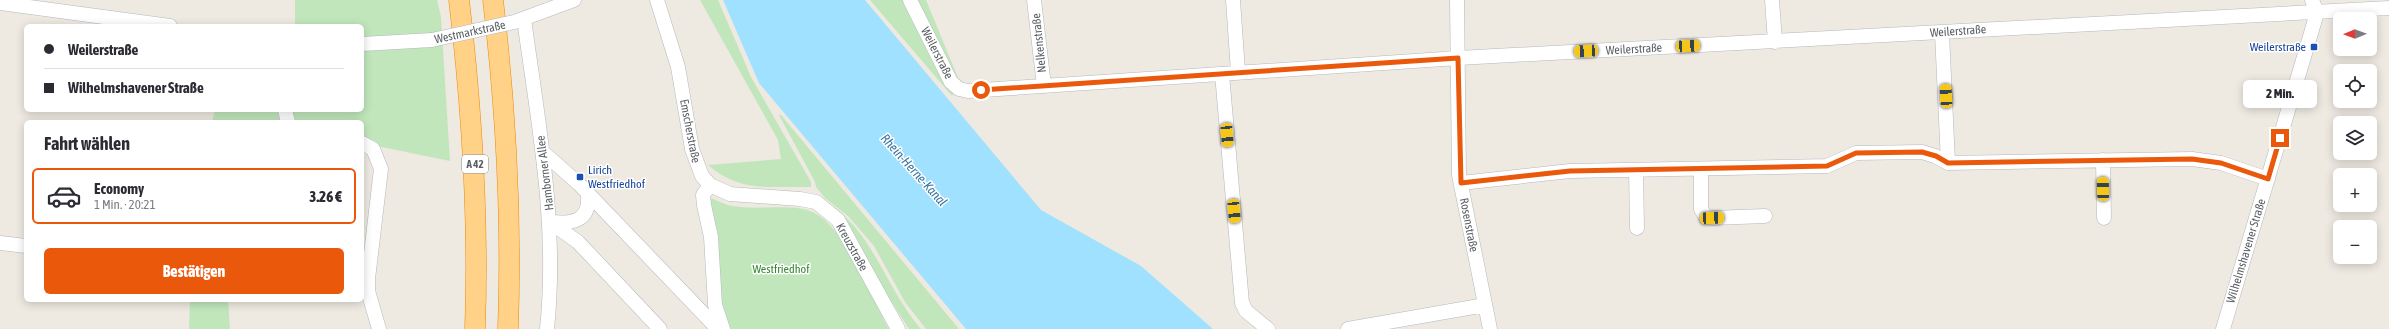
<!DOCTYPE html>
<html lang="de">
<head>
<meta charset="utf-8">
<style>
	body { margin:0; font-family:"Asap Condensed",sans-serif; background:#f7f7f7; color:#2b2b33; height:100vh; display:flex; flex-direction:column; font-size:15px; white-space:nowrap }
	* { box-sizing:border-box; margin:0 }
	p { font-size:13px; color:#7c7c81 }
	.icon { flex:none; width:22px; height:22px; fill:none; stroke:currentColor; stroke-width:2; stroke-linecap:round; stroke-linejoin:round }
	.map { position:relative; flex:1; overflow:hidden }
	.details { position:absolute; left:24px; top:120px; width:340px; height:182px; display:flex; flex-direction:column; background:#fff; border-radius:6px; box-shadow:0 2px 10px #0003 }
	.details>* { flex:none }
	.banner { position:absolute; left:24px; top:24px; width:340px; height:88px; border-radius:6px; box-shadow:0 2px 10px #0003; display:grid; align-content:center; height:88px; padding:0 20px; background:#fff }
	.needle { width:26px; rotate:269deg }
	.controls { position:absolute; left:2333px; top:12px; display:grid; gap:8px }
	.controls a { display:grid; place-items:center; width:44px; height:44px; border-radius:6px; background:#fff; box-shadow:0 2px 10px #0003; font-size:20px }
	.end { position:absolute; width:18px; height:18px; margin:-9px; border:5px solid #ea580c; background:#fff; box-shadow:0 0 0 2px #fff }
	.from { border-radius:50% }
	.bubble { position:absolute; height:28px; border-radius:6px; background:#fff; box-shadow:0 2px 10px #0003; font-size:13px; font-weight:800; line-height:28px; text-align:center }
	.car { position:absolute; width:12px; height:24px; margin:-12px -6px; border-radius:5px; box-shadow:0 0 3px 1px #0007; background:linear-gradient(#f5c518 24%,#345 0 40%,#f5c518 0 76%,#345 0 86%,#f5c518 0) }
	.banner b { display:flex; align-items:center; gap:14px; height:38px; font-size:15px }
	.banner b+b { border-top:1px solid #e1e1e2 }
	.banner i { width:10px; height:10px; background:#2b2b33 }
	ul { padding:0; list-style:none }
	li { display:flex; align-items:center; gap:12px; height:56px; margin:0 8px 6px; padding:0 12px; border:2px solid transparent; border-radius:6px }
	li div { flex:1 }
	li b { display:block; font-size:15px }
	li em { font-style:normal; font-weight:800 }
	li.current { border-color:#ea580c }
	li>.icon { width:36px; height:36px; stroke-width:1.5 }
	h2 { padding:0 20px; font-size:18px; line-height:48px }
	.primary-button { display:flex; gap:8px; margin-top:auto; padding:8px 20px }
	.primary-button a { flex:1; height:46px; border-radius:6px; background:#ea580c; color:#fff; font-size:16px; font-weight:800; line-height:46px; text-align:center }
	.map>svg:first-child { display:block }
</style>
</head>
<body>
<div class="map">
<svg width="2389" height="329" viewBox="0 0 2389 329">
	<rect width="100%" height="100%" fill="#eee9e1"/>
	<!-- green -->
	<path fill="#c1e6bc" d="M295,0h142l4,17 9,144 -88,-18v-21h-150l3,-12h147v-84h-67z
		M700,0h18l33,77 60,105v5c-41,-1 -71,6 -103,-22l73,-6 -3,-19z
		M870,0h56l33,80 -7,16z
		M779,115h2l178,214h-33l-21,-27 -31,-56 -25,-29 -24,-19 -9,-11 -1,-5z
		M707,197c9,2 17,8 26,9 23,4 47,-1 70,3 41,7 67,88 86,120h-158l-12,-20z
		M827,202c46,29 59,87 94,127h-12z
		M190,300h38l2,29h-41z"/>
	<!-- water -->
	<path fill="#a0e1ff" d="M723,0h142l176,210 100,56 72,63h-247l-207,-246z"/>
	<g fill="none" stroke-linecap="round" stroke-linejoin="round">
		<!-- minor casing -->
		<g stroke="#b4b8bd" stroke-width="15">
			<path id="minor" d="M657,0l21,67 14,82 10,27 8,9 20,9 70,5 16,3 22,18 60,109
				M910,0l41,82 8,7 9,2 490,-33 931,-50
				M1034,0l10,86
				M1233,0l5,72
				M1457,0l2,175 31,154
				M1772,0l3,42
				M0,3l170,23
				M524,19c14,103 34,205 23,310
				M517,21l57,-21
				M1942,33l6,130
				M362,44l70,-4
				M1222,74l20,229 4,8 22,18
				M285,110l3,12
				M362,143l11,6 8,20 -13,110v12l11,38
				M544,153l35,31 139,145
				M2103,160l1,58
				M1701,169v40l4,7 7,2 53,-2
				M1636,170l1,58
				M1461,183l109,-12 257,-5 29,-13 66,-1 13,4 13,7 244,-4 29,4 47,16
				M710,185l-7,10 1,10 7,32 4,68 8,24
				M550,222l28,20 82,87
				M551,222c22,2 39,-1 37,-27
				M0,243l26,3
				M1348,329l137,-24
				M2223,329l94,-316 -5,-13"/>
		</g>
		<!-- highway casing -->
		<g stroke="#ef8800" stroke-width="21">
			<path id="highway" d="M459,0c13,110 20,218 16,329
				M493,0c13,110 19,219 15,329"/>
		</g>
		<!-- minor -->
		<use href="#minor" stroke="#fff" stroke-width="14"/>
		<!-- highway -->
		<use href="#highway" stroke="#ffd287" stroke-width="20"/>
		<!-- minor-bridge casing -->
		<g stroke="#b4b8bd" stroke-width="15" stroke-linecap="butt">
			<path id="minor-bridge" d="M432,40l82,-18"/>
		</g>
		<!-- minor-bridge -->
		<use href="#minor-bridge" stroke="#fff" stroke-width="14"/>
	</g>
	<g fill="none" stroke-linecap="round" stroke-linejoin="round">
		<!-- route -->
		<path stroke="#ea580c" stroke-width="5" d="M981,90l477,-32 3,125 109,-12 257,-5 29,-13 66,-1 14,4 12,7 244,-4 29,4 47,16 12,-41"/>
	</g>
	<!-- markers -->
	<g fill="#1a4fb4" stroke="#fff" stroke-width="1.5">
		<rect x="2310" y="43" width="8" height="8" rx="2"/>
		<rect x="576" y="173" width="8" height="8" rx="2"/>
	</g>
	<g text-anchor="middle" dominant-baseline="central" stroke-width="3" stroke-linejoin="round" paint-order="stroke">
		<!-- shield labels -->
		<rect fill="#fff" stroke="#8c8f92" stroke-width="1" x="462" y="155" width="26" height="18" rx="3"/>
		<g font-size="11" font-weight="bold" fill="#5a5f63">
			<text x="475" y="164">A 42</text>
		</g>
		<!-- street labels -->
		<g font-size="12" fill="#5a5f63" stroke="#fff">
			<text transform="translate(1958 31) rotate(-4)">Weilerstraße</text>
			<text transform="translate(470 32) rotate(-12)">Westmarkstraße</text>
			<text transform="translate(1039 43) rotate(-96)">Nelkenstraße</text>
			<text transform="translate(1634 49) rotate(-3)">Weilerstraße</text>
			<text transform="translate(937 53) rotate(63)">Weilerstraße</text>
			<text transform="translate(690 131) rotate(79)">Emscherstraße</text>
			<text transform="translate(545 173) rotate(-97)">Hamborner Allee</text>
			<text transform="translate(1469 225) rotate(79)">Rosenstraße</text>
			<text transform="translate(852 247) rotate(61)">Kreuzstraße</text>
			<text transform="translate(2246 251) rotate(-73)">Wilhelmshavener Straße</text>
		</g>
		<!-- transit labels -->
		<g font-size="12" fill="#164399" stroke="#fff" text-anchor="end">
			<text x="2306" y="47">Weilerstraße</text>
			<text x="588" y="170" text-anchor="start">Lirich<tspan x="588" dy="14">Westfriedhof</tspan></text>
		</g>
		<!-- park labels -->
		<g font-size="12" fill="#368330" stroke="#fff">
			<text x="781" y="269">Westfriedhof</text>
		</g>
		<!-- water labels -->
		<g font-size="13" font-style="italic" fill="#3577a3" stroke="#fff">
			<text transform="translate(914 170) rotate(48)">Rhein-Herne-Kanal</text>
		</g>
	</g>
</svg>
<div class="controls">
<a><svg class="needle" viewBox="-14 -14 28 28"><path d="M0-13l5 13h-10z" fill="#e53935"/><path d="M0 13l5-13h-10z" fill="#7c7c81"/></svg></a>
<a><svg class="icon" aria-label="locate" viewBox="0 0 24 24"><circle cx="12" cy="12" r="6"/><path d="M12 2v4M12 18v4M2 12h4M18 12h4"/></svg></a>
<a><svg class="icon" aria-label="layers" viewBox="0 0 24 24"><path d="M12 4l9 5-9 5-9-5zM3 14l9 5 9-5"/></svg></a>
<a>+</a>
<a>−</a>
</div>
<i class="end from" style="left:981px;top:90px"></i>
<i class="end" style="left:2280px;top:138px"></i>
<div class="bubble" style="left:2243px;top:80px;width:74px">2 Min.</div>
<i class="car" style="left:1688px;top:46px;rotate:87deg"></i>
<i class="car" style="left:1586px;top:51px;rotate:267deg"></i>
<i class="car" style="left:1946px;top:96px;rotate:357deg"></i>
<i class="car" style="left:1227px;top:135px;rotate:175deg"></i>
<i class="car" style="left:2103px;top:189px;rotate:359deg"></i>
<i class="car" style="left:1234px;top:211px;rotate:175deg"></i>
<i class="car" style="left:1712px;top:218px;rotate:88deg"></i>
<div class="banner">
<b><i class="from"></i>Weilerstraße</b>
<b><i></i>Wilhelmshavener Straße</b>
</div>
<section class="details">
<h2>Fahrt wählen</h2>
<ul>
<li class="current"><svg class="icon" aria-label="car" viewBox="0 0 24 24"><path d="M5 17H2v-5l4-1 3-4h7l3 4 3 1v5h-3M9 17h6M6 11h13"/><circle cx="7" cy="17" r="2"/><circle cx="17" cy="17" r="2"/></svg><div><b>Economy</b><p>1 Min. · 20:21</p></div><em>3.26 €</em></li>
</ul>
<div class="primary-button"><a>Bestätigen</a></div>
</section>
</div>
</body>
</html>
